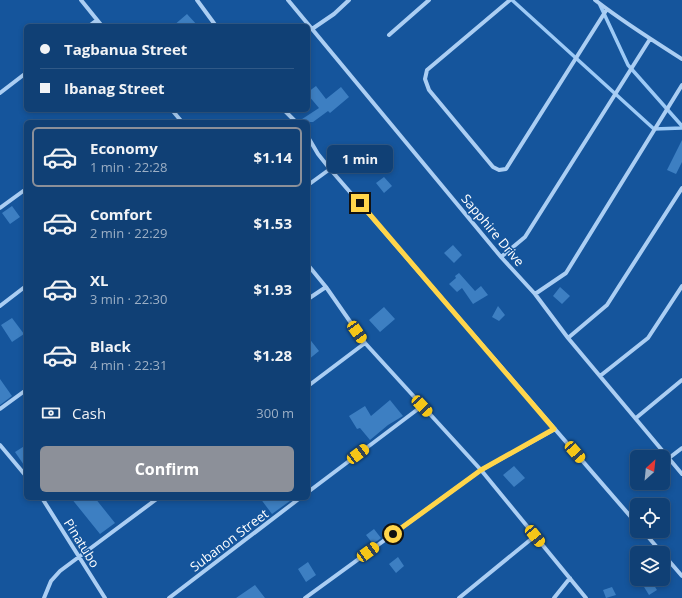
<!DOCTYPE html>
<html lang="en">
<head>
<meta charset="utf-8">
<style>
	body { margin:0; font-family:"Open Sans",sans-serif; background:#1e4b7d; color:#f1f3f6; height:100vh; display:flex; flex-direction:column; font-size:15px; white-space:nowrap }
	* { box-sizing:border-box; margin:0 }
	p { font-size:13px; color:#9cafc5 }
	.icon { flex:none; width:22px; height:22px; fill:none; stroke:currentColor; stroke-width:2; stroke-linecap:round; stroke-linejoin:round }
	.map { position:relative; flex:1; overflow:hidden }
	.side { position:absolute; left:24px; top:120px; width:286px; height:380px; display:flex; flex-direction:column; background:#104075; border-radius:6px; box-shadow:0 2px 6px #0003,0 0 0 1px #305987 }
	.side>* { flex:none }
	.banner { position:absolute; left:24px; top:24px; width:286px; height:88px; border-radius:6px; box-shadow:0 2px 6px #0003,0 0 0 1px #305987; display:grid; align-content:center; height:88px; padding:0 16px; background:#104075 }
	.needle { width:26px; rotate:27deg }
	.tools { position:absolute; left:630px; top:450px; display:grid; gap:8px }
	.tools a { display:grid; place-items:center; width:40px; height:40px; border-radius:6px; background:#104075; box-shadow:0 2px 6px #0003,0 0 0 1px #305987; font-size:20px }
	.end { position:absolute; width:18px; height:18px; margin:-9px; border:5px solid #ffd54a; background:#111; box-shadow:0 0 0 2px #111 }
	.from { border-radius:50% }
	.bubble { position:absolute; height:28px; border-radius:6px; background:#104075; box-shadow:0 2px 6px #0003,0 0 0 1px #305987; font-size:13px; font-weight:700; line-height:28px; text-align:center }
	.car { position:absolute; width:12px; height:24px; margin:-12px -6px; border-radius:5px; box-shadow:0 0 3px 1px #0007; background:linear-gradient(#f5c518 24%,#345 0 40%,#f5c518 0 76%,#345 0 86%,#f5c518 0) }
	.banner b { display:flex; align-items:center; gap:14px; height:38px; font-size:15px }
	.banner b+b { border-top:1px solid #305987 }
	.banner i { width:10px; height:10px; background:#f1f3f6 }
	ul { padding:7px 0 0; list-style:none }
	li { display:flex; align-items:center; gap:12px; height:60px; margin:0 8px 6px; padding:0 8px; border:2px solid transparent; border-radius:6px }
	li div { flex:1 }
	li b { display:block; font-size:15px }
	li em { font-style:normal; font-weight:700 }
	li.active { border-color:#8c9099 }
	li>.icon { width:36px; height:36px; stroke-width:1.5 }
	.pay { display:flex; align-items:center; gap:10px; height:44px; padding:0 16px; font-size:15px }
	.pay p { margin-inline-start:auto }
	.primary-button { display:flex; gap:8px; margin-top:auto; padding:8px 16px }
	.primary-button a { flex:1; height:46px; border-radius:6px; background:#8c9099; color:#fff; font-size:16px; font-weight:700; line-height:46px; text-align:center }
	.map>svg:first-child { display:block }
</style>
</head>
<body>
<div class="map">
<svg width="682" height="598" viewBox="0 0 682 598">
	<rect width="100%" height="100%" fill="#15559c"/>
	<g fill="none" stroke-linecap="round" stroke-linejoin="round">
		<!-- stream -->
		<path stroke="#9dcaf6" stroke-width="3.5" d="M512,0l142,129 28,-1
			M600,5l28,60 54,61"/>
	</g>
	<!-- building -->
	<path fill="#3d7fc2" d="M187,14l11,12h-25z
		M316,86l10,13 15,-12 8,10 -19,16 -2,-2 -15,11h-14v-1l20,-13 -11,-13v-3z
		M682,140v22l-6,12 -9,-4z
		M364,144l7,9 -18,15 -2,-1 -3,2 -7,-9 9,-6 1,2z
		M384,177l8,9 -8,7 -8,-10z
		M12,206l8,11 -10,7 -8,-11z
		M453,245l9,10 -8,8 -10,-10z
		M459,273l16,18 6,-5 7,9 -15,9 -11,-16 -5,4 -8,-8 7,-6 -1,-2z
		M560,287l10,9 -8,8 -9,-8z
		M498,306l7,9 -6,6 -7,-4z
		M384,307l11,12 -15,13 -11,-12z
		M12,318l12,16 -12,8 -11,-17z
		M308,337l11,14 -11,9z
		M0,379l12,17 -12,9z
		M390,400l13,16 -15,9 -18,15 -10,-12 -3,1 -8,-13 16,-10 6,10z
		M26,445v23l-11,-16z
		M514,466l11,12 -11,9 -11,-12z
		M71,498h24l20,25 -15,11z
		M260,498h34l-22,16z
		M374,529l7,9 -8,6 -7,-9z
		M398,557l6,9 -8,7 -7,-9z
		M308,562l8,13 -10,7 -8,-13z
		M645,579h5l7,11 -8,5 -8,-13z
		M255,585l10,13h-29z
		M612,587l4,8 -10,3 -3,-8z"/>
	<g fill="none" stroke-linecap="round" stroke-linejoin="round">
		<!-- minor -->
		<path stroke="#abcef3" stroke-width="4" d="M81,0l21,26
			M197,0l19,26
			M288,0l213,257 34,37 33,44 114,136
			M510,0l-83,70 -2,9 4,11 64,77 6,3 7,-1 101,-160
			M595,0c28,22 57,40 87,59
			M89,26l8,-6
			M312,29l22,-15 15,-14
			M389,35l40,-35
			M0,93l26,-20
			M172,110l10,12
			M284,110l12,12
			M308,137l10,17 12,15 307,355
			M308,185l22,-16
			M0,208l26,-19
			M501,257l24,-20 125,-198
			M308,265l18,22 39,56 116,127 105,128
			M535,294l31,-21 116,-188
			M308,299l18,-12
			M0,306l26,-20
			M568,338l39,-33 75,-117
			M600,376l48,-38 34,-52
			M308,386l57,-43
			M0,409l26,-19
			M636,418l46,-38
			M0,445l26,31
			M669,458l13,-10
			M308,492l114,-86
			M42,498l63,100
			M643,531l19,22
			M663,554l19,22
			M44,598l7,-17 9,-10 98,-73
			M169,598l131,-100
			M305,598l176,-128 74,-41
			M459,598l76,-62
			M554,598l16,-20"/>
	</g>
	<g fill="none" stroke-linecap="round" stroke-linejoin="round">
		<!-- route -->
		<path stroke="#ffd54a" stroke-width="5" d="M360,203l194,226 -73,41 -88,64"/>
	</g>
	<g text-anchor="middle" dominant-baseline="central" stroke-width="3" stroke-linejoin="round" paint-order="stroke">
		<!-- street labels -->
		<g font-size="13" fill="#fff" stroke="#15559c">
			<text transform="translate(493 230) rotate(50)">Sapphire Drive</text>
			<text transform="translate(229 540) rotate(-37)">Subanon Street</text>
			<text transform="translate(82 543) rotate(58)">Pinatubo</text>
		</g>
	</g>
</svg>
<div class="tools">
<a><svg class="needle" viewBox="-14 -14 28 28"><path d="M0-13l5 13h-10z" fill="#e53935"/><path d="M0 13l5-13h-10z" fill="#9cafc5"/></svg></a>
<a><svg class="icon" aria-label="locate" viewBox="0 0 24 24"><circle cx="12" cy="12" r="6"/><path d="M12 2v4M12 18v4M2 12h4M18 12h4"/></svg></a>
<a><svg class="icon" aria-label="layers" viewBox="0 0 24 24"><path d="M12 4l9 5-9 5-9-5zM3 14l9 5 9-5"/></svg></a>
</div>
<i class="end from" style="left:393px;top:534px"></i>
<i class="end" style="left:360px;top:203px"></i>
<div class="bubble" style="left:327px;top:145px;width:66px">1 min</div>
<i class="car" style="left:357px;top:332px;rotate:145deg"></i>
<i class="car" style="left:422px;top:406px;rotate:137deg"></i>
<i class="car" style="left:575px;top:452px;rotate:139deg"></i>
<i class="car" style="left:358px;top:454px;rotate:53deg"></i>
<i class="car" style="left:535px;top:536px;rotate:141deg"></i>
<i class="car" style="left:368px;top:552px;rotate:54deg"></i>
<div class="banner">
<b><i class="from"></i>Tagbanua Street</b>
<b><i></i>Ibanag Street</b>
</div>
<section class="side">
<ul>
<li class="active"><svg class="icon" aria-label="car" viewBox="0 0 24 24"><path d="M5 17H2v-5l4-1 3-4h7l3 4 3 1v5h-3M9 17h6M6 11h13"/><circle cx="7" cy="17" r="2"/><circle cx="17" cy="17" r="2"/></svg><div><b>Economy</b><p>1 min · 22:28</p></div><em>$1.14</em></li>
<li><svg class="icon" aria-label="car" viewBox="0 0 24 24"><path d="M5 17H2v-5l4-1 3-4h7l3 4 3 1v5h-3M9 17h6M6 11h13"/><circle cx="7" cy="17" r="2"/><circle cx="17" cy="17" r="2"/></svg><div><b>Comfort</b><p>2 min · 22:29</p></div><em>$1.53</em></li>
<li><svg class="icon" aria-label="car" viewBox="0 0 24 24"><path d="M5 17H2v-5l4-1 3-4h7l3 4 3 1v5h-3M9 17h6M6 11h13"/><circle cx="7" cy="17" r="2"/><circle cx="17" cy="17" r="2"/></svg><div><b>XL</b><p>3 min · 22:30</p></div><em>$1.93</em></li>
<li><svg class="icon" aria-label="car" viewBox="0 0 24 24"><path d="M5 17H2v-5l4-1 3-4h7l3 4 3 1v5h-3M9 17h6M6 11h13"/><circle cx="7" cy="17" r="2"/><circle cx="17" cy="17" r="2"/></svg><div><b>Black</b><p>4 min · 22:31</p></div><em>$1.28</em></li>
</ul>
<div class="pay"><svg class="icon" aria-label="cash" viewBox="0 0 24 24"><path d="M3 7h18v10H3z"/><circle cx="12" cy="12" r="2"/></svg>Cash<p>300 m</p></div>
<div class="primary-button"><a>Confirm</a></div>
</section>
</div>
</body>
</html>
